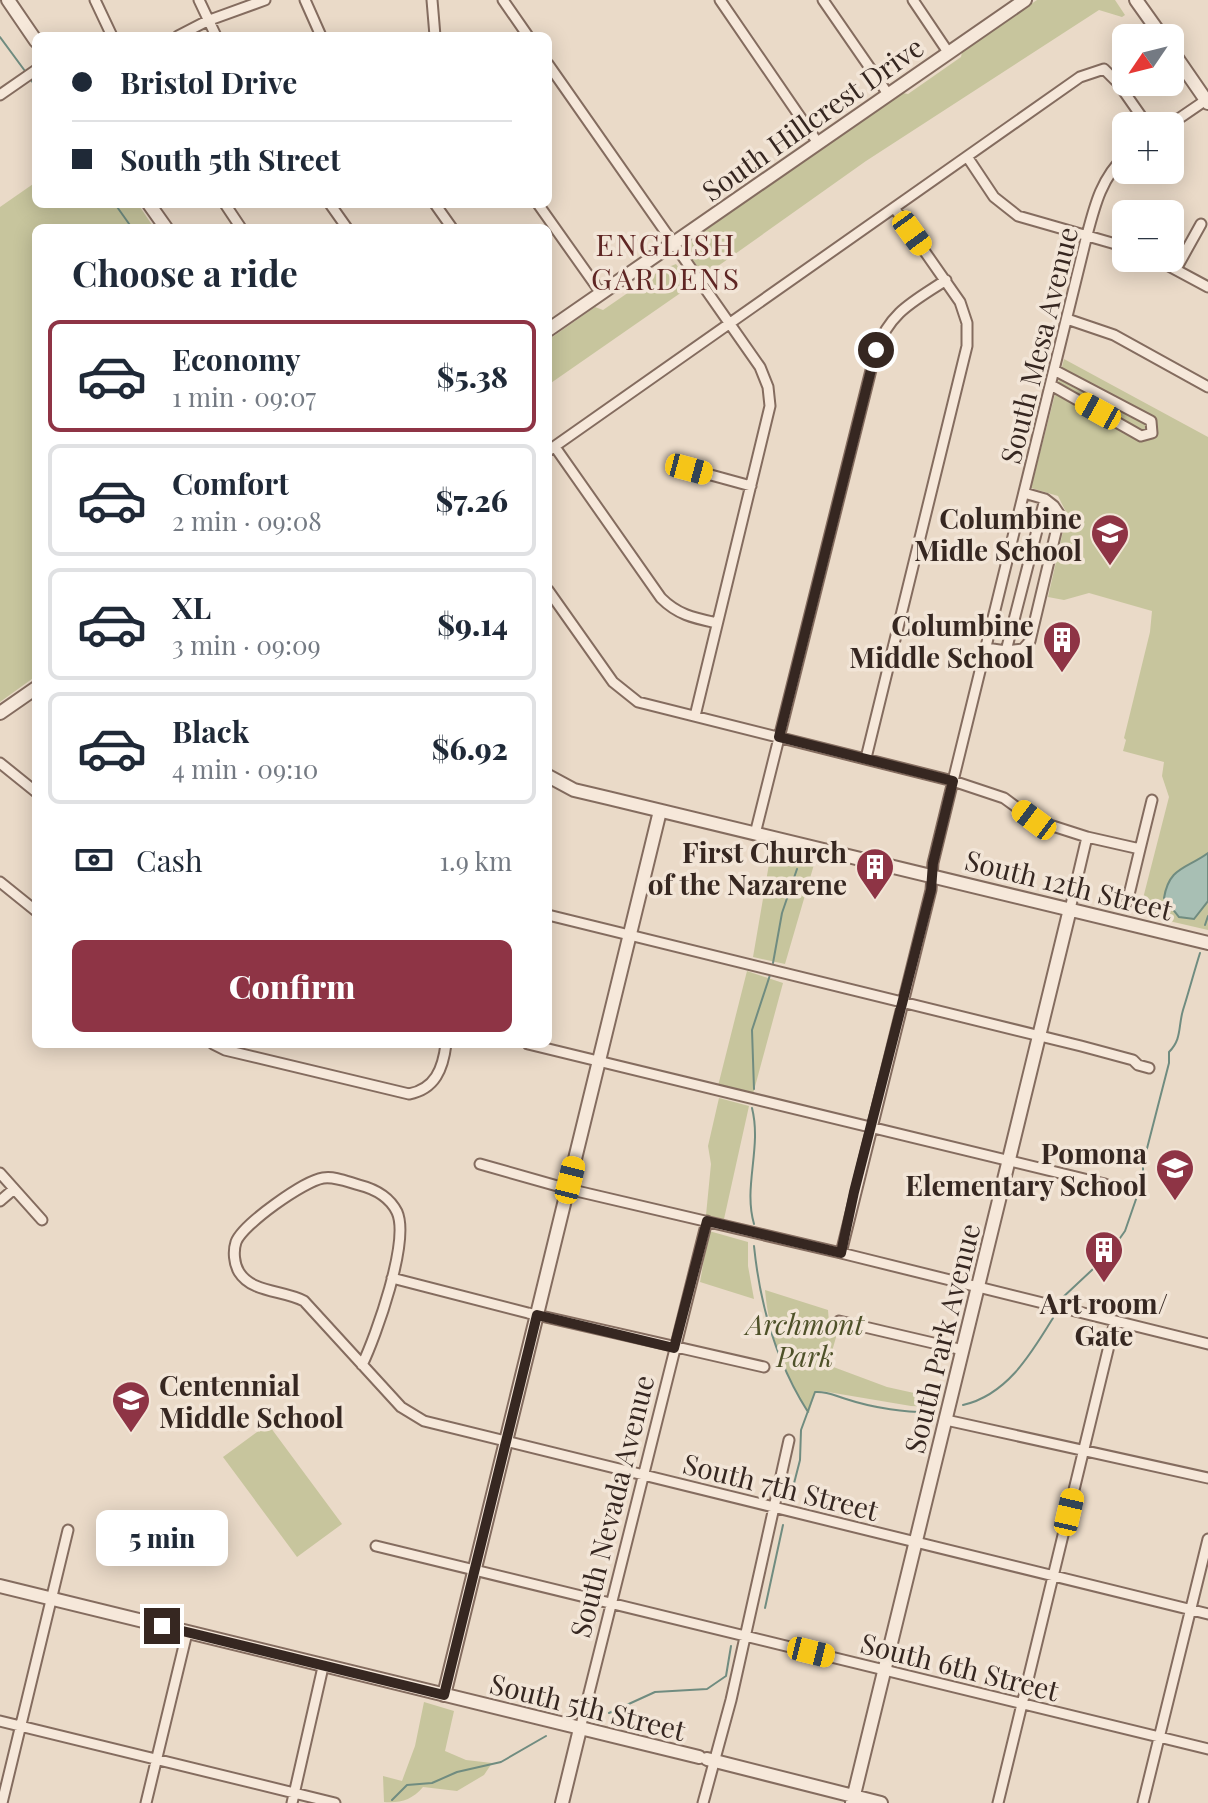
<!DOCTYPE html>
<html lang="en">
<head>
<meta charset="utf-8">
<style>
	body { margin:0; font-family:"Playfair Display",serif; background:#f2f2f3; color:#1f2937; height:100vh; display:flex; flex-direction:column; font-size:30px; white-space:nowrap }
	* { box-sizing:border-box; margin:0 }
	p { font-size:26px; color:#747a83 }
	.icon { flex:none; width:44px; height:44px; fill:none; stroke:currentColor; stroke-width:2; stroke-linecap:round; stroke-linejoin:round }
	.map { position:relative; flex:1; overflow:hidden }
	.drawer { position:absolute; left:32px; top:224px; width:520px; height:824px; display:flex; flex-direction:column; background:#fff; border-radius:12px; box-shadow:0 4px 20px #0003 }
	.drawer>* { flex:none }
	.banner { position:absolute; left:32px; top:32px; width:520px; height:176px; border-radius:12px; box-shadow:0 4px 20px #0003; display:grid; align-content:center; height:176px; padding:0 40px; background:#fff }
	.needle { width:52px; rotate:235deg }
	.fabs { position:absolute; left:1112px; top:24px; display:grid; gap:16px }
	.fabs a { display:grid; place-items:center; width:72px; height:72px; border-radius:12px; background:#fff; box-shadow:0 4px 20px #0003; font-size:40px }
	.end { position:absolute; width:36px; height:36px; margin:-18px; border:10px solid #362721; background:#fff; box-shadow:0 0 0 4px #fff }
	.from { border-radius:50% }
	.bubble { position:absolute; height:56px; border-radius:12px; background:#fff; box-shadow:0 4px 20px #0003; font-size:26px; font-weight:800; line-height:56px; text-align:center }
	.car { position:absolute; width:24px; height:48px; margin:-24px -12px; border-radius:10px; box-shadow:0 0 6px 2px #0007; background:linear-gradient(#f5c518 24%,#345 0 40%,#f5c518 0 76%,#345 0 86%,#f5c518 0) }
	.banner b { display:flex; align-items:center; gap:28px; height:76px; font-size:30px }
	.banner b+b { border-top:2px solid #e0e1e3 }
	.banner i { width:20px; height:20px; background:#1f2937 }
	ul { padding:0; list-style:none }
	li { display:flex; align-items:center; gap:24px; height:112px; margin:0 16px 12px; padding:0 24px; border:4px solid #e0e1e3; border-radius:12px }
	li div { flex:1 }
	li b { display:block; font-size:30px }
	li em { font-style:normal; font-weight:800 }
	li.current { border-color:#8e3445 }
	li>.icon { width:72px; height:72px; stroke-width:1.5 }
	h2 { padding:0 40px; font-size:36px; line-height:96px }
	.pay { display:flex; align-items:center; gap:20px; height:88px; padding:0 40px; font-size:30px }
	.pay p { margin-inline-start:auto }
	.button { display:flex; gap:16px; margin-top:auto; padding:16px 40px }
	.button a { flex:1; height:92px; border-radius:12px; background:#8e3445; color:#fff; font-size:32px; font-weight:800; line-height:92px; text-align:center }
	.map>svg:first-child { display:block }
</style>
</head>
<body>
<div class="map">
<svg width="1208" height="1803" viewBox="0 0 1208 1803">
	<rect width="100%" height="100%" fill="#eadac8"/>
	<!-- green -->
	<path fill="#c7c59d" d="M1037,0h78l10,15 -3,2 -23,-7 -233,151 -162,115 -17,-25v-8l216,-150 5,1 53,-37 1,-5z
		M36,182v22h102l16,24h-118v448l-36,26v-495z
		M676,264l16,21 -144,100v-45l47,-33 8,3 58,-40z
		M1064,359l144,78v493l-69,-16 30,-117 -7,-21 2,-14 -41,-11 3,-11 -2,-2 26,-106 2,-21 -63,-18 -25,7 -16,-3 19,-83 -9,-18 -27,-8z
		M768,849l47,12 -30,103 -32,-7 16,-93z
		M747,971l36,12 -30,111 -35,-8z
		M719,1098l30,8 -25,113 -18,-4 5,-51 -3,-18z
		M709,1231l39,11v24l6,33 -54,-17z
		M765,1290l63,20 1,13 10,4 -11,38 59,22 54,12 -2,8 -28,-1 -89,-15 -7,1 -6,21c-25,-38 -40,-78 -44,-123z
		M268,1424l74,100 -45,33 -74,-100z
		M424,1702l30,9 -9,40 21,9 26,3 -8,12 -27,16 -34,-4c-11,13 -22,16 -39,15l-1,-26 19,5 13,-35z"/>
	<!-- water -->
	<path fill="#a8bfb4" stroke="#708c80" stroke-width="2" d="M1208,853v48l-14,18 -15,-2 -15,-19c5,-31 22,-29 44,-45z"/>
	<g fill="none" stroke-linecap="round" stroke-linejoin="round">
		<!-- stream -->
		<path stroke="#708c80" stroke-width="2" d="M0,37l25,34
			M31,80l5,7
			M115,204l17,24
			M1205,925l3,-9
			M773,963l9,-50 15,-44
			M754,1089l-2,-59 18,-55
			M752,1108c10,40 -9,78 2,116
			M754,1246c6,59 22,116 54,166
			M1061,1299l47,-44 17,-24 18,-52v-15l26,-101v-11c13,-13 9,-25 14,-42 6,-19 11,-38 17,-57
			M963,1405c44,-10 68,-51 90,-87
			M790,1499l10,-39 1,-30 14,-38c13,-1 20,4 31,7 27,9 61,14 89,13
			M765,1608l18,-83
			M609,1713l46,-21 52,-3 19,-13 5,-30
			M392,1800l15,-15 25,-2 25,-11 44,-10 45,-26"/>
		<!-- minor casing -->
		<g stroke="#846c5f" stroke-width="13">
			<path id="minor" d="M95,0l17,36
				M199,0l17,36
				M305,0l16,36
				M432,0l3,36
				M503,0l25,36
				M720,0l98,143
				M823,0l65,94
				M913,0l35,52
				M178,36l29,-15 58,-21
				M548,64l212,303 8,20 2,19 -75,310
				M0,95l36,-25
				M1168,126l38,-26
				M968,158l26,39 24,19 108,31
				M225,204l16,24
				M330,204l17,24
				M435,204l17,24
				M538,204l63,89
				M1154,258l54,29
				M1176,269l25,-45
				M1067,319l47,16 94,52
				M1051,385l90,51 11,-3 -1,-12 -97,-51
				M555,447l106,151c17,17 33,20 56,25
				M548,451l532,-374 24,-8 14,14 30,43
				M689,469l62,17
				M548,590l65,92 25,20 315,79 51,17 30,22 53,17 53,12 -13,54
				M986,648l20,3 39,-152 -21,-6
				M1006,651l17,-2 7,-8 30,-126 -6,-9 -9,-7
				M866,758l101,-412v-23l-7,-21 -65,-93
				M0,763l36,29
				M755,834l121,-484c15,-39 37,-48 70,-70
				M1140,849l12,-49
				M0,882l36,29
				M1070,909l17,-72
				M548,915l533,131 52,14 5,5 11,3
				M213,1044l12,6 184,44c26,-5 34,-25 37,-50
				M528,1044l577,140
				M480,1164l88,25 273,64 367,91
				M0,1173l42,47
				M0,1201l14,-12
				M841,1253l90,-363 2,-27 20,-82 134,-546c8,-31 15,-58 39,-80
				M392,1278l136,35 236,54
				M839,1321l124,29
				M362,1365c14,-29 48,-124 35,-153 -8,-16 -22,-23 -38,-27 -11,-3 -24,-9 -36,-7 -19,3 -80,46 -87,64 -3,9 -2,22 3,30 13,21 44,18 65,29l97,106 23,14 784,193
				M946,1420l262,58
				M376,1546l832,203
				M0,1721l335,82
				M580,1729l127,-508
				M2,1803l66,-273
				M146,1803l41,-170
				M292,1803l31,-136
				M703,1803l28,-103 58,-260
				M998,1803l117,-482
				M1143,1803l65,-264"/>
		</g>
		<!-- tertiary casing -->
		<g stroke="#846c5f" stroke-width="16">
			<path id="tertiary" d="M8,0l28,41
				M1136,0l27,38
				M1170,48l38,55
				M149,204l17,24
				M548,330l477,-330
				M0,713l36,-25
				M548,776l26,14 34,8 600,145
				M0,1586l699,171
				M444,1695l216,-884
				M707,1759l174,44
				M562,1803l18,-74
				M852,1803l218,-894"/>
		</g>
		<!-- minor -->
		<use href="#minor" stroke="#f6e8da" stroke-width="9"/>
		<!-- tertiary -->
		<use href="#tertiary" stroke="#f6e8da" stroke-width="12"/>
	</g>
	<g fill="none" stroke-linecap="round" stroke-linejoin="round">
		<!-- route -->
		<path stroke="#362721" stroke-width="10" d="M162,1626l282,69 93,-380 137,33 33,-127 134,32 13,-61 77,-302 2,-27 20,-82 -174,-44 97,-387"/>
	</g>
	<!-- icons -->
	<defs>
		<g id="school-pin" transform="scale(2)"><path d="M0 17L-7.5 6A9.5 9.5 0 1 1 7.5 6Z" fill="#8e3445" stroke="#f2e5d7"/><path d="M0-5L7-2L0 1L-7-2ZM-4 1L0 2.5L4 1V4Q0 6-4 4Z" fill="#fff"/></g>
		<g id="building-pin" transform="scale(2)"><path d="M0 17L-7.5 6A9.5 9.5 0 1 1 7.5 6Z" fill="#8e3445" stroke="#f2e5d7"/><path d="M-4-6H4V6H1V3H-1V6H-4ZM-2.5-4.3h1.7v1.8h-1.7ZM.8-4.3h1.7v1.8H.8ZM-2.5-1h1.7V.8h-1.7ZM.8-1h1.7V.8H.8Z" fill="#fff"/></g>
	</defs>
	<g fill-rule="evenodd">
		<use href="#school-pin" x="1110" y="533"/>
		<use href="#building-pin" x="1062" y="640"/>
		<use href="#building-pin" x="875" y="867"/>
		<use href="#school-pin" x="1175" y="1168"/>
		<use href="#building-pin" x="1104" y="1250"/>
		<use href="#school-pin" x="131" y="1400"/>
	</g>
	<g text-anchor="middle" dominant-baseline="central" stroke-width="7" stroke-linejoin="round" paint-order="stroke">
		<!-- street labels -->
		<g font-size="28" fill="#362721" stroke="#f2e5d7">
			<text transform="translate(812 118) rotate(-35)">South Hillcrest Drive</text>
			<text transform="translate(1038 345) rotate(-76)">South Mesa Avenue</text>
			<text transform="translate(1069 884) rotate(14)">South 12th Street</text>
			<text transform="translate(941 1338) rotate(-76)">South Park Avenue</text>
			<text transform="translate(781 1486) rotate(14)">South 7th Street</text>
			<text transform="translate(611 1506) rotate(-76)">South Nevada Avenue</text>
			<text transform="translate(960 1666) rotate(14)">South 6th Street</text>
			<text transform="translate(588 1706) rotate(14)">South 5th Street</text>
		</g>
		<!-- poi labels -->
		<g font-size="28" font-weight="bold" fill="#362721" stroke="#f2e5d7" text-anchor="end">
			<text x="1082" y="517">Columbine<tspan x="1082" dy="32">Midle School</tspan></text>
			<text x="1034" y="624">Columbine<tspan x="1034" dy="32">Middle School</tspan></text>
			<text x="847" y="851">First Church<tspan x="847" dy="32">of the Nazarene</tspan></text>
			<text x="1147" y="1152">Pomona<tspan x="1147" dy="32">Elementary School</tspan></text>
			<text x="1104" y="1302" text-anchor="middle">Art room/<tspan x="1104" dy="32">Gate</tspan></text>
			<text x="159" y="1384" text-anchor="start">Centennial<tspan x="159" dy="32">Middle School</tspan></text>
		</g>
		<!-- park labels -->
		<g font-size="28" font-style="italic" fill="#4e5129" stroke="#f2e5d7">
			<text x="805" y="1323">Archmont<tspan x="805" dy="32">Park</tspan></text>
		</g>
		<!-- neighbourhood labels -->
		<g font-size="30" letter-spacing="2" fill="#5f2624" stroke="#f2e5d7">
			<text x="666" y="244">ENGLISH<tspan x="666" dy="34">GARDENS</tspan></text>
		</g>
	</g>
</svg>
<div class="fabs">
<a><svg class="needle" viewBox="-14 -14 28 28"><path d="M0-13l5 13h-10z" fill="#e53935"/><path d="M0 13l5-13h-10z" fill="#747a83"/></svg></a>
<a>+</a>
<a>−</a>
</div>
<i class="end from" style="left:876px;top:350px"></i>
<i class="end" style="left:162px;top:1626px"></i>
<div class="bubble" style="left:96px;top:1510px;width:132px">5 min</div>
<i class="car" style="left:912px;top:233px;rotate:144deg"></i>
<i class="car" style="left:1098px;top:411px;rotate:299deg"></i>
<i class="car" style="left:689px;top:469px;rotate:105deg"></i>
<i class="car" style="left:1034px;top:820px;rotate:307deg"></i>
<i class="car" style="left:570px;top:1180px;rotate:14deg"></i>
<i class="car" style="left:1069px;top:1512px;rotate:13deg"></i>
<i class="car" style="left:811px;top:1652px;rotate:104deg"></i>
<div class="banner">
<b><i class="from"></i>Bristol Drive</b>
<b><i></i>South 5th Street</b>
</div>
<section class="drawer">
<h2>Choose a ride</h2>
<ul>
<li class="current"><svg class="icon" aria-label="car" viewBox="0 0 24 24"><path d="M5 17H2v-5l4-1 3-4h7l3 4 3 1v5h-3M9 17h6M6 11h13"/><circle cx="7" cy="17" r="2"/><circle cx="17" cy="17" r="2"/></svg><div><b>Economy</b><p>1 min · 09:07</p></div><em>$5.38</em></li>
<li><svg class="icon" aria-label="car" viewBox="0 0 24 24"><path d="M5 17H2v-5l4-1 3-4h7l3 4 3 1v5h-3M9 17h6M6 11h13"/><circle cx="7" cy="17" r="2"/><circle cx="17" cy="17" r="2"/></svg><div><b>Comfort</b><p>2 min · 09:08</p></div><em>$7.26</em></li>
<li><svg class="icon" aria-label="car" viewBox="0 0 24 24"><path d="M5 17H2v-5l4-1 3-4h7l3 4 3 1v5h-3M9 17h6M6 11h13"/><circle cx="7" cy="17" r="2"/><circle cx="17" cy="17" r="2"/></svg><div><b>XL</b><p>3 min · 09:09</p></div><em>$9.14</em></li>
<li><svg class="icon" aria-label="car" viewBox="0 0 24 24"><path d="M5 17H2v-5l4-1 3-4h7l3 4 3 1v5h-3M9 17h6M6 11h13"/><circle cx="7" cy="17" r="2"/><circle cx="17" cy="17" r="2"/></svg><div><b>Black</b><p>4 min · 09:10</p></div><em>$6.92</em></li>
</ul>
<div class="pay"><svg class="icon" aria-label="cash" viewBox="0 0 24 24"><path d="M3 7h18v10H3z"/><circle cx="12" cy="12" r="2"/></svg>Cash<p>1.9 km</p></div>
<div class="button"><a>Confirm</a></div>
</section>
</div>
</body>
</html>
